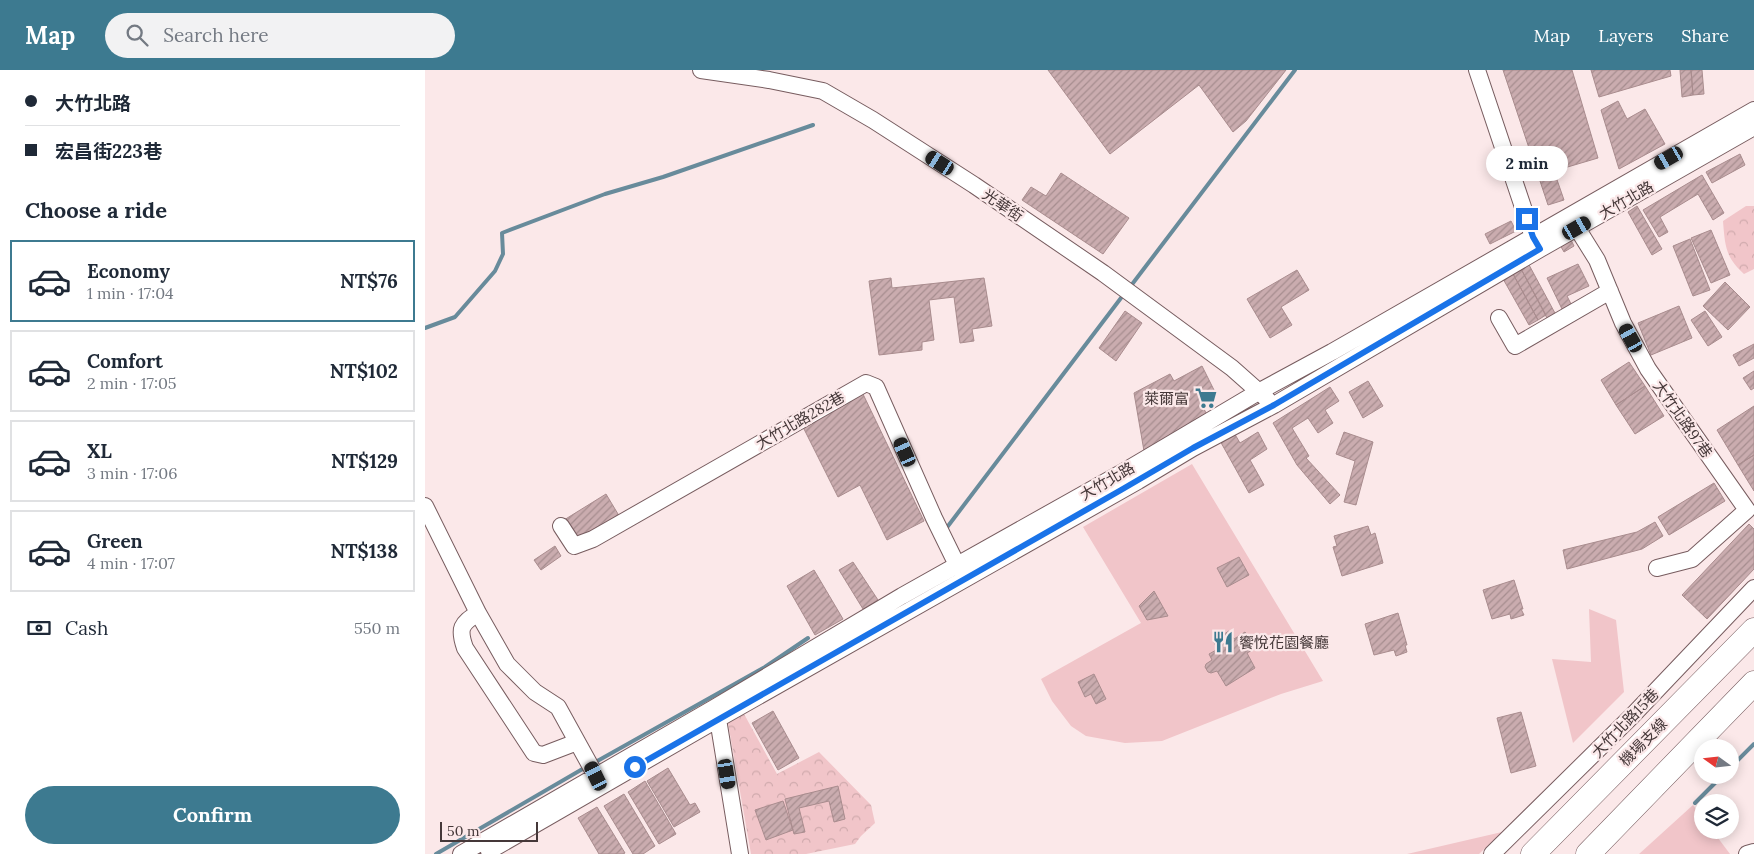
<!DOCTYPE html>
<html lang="en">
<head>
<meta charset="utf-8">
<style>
	body { margin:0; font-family:Lora,"Noto Sans TC",serif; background:#f2f2f3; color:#1f2937; height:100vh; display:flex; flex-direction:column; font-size:19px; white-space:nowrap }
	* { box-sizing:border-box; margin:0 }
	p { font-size:16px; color:#747a83 }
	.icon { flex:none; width:28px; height:28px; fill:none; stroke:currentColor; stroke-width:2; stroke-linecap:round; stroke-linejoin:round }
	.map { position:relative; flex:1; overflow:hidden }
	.side { display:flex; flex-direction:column; background:#fff; width:425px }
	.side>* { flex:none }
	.guide { display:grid; align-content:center; height:110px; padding:0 25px; background:#fff }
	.needle { width:32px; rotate:285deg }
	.tools { position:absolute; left:1269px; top:669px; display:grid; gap:10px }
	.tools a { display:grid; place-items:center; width:45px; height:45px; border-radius:50%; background:#fff; box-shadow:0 2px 12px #0003; font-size:25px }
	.scale { position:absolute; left:15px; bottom:12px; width:98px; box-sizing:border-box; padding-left:5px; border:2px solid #453839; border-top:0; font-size:14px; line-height:18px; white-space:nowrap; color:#453839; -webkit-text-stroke:4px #fbe8e9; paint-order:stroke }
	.end { position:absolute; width:22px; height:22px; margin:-11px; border:6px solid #1a73e8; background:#fff; box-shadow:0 0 0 2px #fff }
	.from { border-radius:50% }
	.bubble { position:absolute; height:35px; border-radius:18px; background:#fff; box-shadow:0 2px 12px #0003; font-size:16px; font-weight:800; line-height:35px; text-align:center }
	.car { position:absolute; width:15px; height:30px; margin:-15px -8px; border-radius:6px; box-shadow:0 0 4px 1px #0007; background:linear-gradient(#222 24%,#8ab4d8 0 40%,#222 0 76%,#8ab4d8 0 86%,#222 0) }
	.guide b { display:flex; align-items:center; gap:18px; height:48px; font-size:19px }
	.guide b+b { border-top:1px solid #e0e1e3 }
	.guide i { width:12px; height:12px; background:#1f2937 }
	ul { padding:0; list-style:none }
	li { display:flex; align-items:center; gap:15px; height:82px; margin:0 10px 8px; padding:0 15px; border:2px solid #e0e1e3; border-radius:0px }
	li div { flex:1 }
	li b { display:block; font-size:19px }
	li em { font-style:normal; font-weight:800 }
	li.current { border-color:#3d7a90 }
	li>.icon { width:45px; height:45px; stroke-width:1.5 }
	h2 { padding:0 25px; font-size:22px; line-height:60px }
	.pay { display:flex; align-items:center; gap:12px; height:55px; padding:0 25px; font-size:19px }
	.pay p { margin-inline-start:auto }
	.button { display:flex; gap:10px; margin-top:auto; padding:10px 25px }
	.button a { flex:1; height:58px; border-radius:30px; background:#3d7a90; color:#fff; font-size:20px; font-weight:800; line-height:58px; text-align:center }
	header { display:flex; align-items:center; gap:30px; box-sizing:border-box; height:70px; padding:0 25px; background:#3d7a90; color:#fff }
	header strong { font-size:24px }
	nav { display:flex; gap:28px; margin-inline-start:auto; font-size:18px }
	.search { width:350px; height:45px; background:#f2f2f3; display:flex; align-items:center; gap:12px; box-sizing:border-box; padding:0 18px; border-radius:28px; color:#747a83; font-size:19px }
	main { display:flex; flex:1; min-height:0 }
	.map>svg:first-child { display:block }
</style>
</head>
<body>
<header>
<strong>Map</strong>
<div class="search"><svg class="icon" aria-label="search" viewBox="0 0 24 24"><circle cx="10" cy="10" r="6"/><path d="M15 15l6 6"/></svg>Search here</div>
<nav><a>Map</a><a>Layers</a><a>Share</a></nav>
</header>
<main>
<section class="side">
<div class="guide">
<b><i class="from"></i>大竹北路</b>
<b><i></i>宏昌街223巷</b>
</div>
<h2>Choose a ride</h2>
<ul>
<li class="current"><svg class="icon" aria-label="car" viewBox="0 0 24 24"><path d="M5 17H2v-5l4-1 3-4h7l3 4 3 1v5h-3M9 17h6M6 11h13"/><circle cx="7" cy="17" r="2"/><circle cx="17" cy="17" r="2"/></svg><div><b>Economy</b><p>1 min · 17:04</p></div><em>NT$76</em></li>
<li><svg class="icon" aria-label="car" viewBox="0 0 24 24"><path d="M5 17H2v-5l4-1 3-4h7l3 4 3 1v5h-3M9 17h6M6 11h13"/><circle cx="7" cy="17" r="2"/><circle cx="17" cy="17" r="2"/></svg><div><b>Comfort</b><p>2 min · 17:05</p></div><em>NT$102</em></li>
<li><svg class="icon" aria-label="car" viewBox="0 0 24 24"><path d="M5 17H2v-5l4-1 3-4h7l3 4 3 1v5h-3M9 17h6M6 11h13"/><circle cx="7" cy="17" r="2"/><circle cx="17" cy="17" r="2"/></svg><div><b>XL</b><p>3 min · 17:06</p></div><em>NT$129</em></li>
<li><svg class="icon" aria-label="car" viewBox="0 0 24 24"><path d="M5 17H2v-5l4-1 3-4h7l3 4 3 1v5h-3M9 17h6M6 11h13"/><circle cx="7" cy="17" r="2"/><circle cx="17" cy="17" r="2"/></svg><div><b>Green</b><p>4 min · 17:07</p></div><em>NT$138</em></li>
</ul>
<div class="pay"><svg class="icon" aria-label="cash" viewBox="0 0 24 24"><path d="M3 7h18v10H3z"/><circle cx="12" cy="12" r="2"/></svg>Cash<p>550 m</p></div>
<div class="button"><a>Confirm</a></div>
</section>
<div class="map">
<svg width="1329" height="784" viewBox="0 0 1329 784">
	<defs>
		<pattern id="forest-crowns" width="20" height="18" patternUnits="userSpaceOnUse" patternTransform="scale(1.25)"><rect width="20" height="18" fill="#f1c5c9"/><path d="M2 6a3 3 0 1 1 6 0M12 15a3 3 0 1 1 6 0" fill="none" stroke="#d0aaad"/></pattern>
		<pattern id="building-hatch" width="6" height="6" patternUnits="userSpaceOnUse" patternTransform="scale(1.25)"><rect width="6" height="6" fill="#caacaf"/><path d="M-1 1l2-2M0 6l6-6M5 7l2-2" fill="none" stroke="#a68d8f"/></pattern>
	</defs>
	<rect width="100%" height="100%" fill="#fbe8e9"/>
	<!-- green -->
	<path fill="#f1c5c9" d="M767,394l131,217 -42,13 -119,47 -37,2 -39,-7 -15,-10 -19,-25 -11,-22 100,-56 -58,-96z
		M1164,539l27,11 8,72 -51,51 -21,-84 39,3z
		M1268,735l9,12 1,13h9l18,24h-91z
		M1077,762l-23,22h-72z"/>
	<!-- forest -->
	<path fill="url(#forest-crowns)" d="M1321,136h8v63l-10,5c-19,-17 -19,-29 -21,-53z
		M319,644l33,60 42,-22 52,53 4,18 -14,13 -6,8 -49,10h-55l-23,-131z"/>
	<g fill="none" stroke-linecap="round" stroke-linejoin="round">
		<!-- stream -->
		<path stroke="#688b9b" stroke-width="4" d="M705,217l165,-217
			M0,258l30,-11 40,-46 8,-17 -1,-21 103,-39 58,-17 150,-52
			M520,460l179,-236
			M167,694l173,-97 43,-29
			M1305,698l24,-24
			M1270,733l28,-28
			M11,784l150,-87"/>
	</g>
	<!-- building -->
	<path fill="url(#building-hatch)" stroke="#a98c8e" d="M623,0h238l-40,51 -13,11 -34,-47 -89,69z
		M1078,0h69l26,88 -44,13 10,29 -16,5z
		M1166,0h79l1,6 -72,21z
		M1255,0h11l2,25 -11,2z
		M1266,0h11l2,24 -11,1z
		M1193,31l9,18 18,-10 20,35 -46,25 -18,-59z
		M1315,84l5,11 -33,18 -6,-11z
		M636,103l68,45 -26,36 -81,-54 9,-13 15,9z
		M1277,105l22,38 -11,7 -15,-26 -38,23 8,15 -9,5 -16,-27z
		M1212,136l25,43 -10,6 -24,-43z
		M1086,151l5,10 -26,13 -5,-10z
		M1286,160l19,45 -19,8 -20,-45z
		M1265,169l20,51 -17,6 -20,-50z
		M1146,170l3,6 -10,6 -4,-7z
		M1103,193l28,52 -8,5 -28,-53z
		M1153,194l11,22 -22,10 4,8 -9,5 -15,-31z
		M1095,197l26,48 -8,5 -26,-48z
		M872,200l12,20 -28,17 11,18 -22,13 -23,-39z
		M1087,202l26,48 -9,5 -27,-48z
		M466,208l1,10 92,-10 8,48 -20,3 2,12 -14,2 -6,-46 -25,3 5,40 -12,2v8l-43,5 -10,-74z
		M1300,212l25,25 -22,23 -25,-24z
		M1254,236l13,32 -41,17 -13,-32z
		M700,241l17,12 -26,38 -17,-13z
		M1280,241l17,26 -14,9 -17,-26z
		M1329,274v14l-15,8 -6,-11z
		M1204,292l16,24 -29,19 -15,-25z
		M777,296l14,28 -16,7 7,14 -63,36 -10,-58 36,-19 4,7z
		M1329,301v17l-3,2 -8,-12z
		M943,311l15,25 -20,12 -14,-26z
		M1220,316l19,30 -29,18 -19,-29z
		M905,317l9,14 -14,9 8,13 -15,10 -10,-15 -16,10 17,28 -3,2 34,37 -10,9 -33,-39 -24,-42z
		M437,322l62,129 -37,19 -27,-55 -22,12 -36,-72z
		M1329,336v49l-16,10 -21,-35z
		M808,361l7,12 18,-11 9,17 -17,11 14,25 -15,8 -30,-54z
		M919,362l29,10 -17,63 -12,-3 11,-41 -19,-7z
		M1329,385v36l-16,-26z
		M1289,413l11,18 -56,34 -11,-18z
		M181,424l15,25 -17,10 -4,-4 -24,15 -12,-20z
		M1230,452l8,14 -21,13 -75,20 -4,-19 74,-18z
		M1324,454l5,5v40l-47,50 -25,-24z
		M943,456l3,9 4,-2 8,30 -41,13 -9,-29 4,-1 -3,-10z
		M130,476l6,10 -20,14 -7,-10z
		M814,487l10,18 -22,12 -10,-19z
		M428,492l25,38 -15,9 -24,-39z
		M389,500l29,49 -28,16 -28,-49z
		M1089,510l9,29h-2l3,6 -13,4 -1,-5 -18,5 -9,-29z
		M729,521l14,25 -21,4 -8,-14z
		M973,543l9,32h-2l2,7 -11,4 -2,-6 -20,5 -9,-31z
		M804,561l5,8 11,-7 11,16 -9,5 8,15 -29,18 -9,-15 -6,2 -3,-1 -3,-5 1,-3 6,-4 -3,-6 9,-5 -5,-8z
		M669,604l12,25 -10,5 -5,-10 -6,3 -7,-15z
		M348,641l26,47 -21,12 -26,-47z
		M1096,642l15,54 -25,7 -14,-55z
		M243,698l22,37 5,-2 5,9 -26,15 -27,-46z
		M220,711l31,53 -17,10 -31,-52z
		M413,716l7,33 -11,3 -5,-21 -30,7 6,24 -11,2 -9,-35z
		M199,724l31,52 -12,8h-10l-29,-48z
		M358,731l10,29 -27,10 -11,-30z
		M172,737l28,46 -2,1h-24l-21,-36z"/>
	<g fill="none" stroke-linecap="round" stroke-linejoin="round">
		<!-- minor casing -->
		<g stroke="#775c5f" stroke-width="18">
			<path id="minor" d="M276,0l68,10 54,11 50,29 101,65 129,88 129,95 35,31
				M1052,0l56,167 5,8
				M1152,158l20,32 26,63 25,46 99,141 -55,49 -35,9
				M1074,248l16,28 95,-55
				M0,436l53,107 29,51 28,28 23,15 38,69
				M136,456l13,20 19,-7 273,-156 10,4 58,131 23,47
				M53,543c-17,11 -20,15 -13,35l69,105 9,2 34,-13
				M289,639l4,10 22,135
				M64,781l229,-132 420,-238 55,-33 81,-43 266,-156 214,-122
				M36,784l253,-146 188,-112 228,-128 130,-77 72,-39 422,-242
				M1067,784l140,-138 122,-128
				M1322,784l7,-2"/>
		</g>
		<!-- highway casing -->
		<g stroke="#775c5f" stroke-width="25">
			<path id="highway" d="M1108,784l221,-224
				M1163,784l166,-171"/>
		</g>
		<!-- minor -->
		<use href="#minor" stroke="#fff" stroke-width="16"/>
		<!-- highway -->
		<use href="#highway" stroke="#fff" stroke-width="24"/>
	</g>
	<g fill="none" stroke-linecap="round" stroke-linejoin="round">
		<!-- route -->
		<path stroke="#1a73e8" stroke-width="6" d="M210,697l486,-277 72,-42 81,-43 266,-156 -7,-12 -6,-18"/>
	</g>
	<!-- icons -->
	<defs>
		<g id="supermarket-bare" transform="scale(1.725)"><path d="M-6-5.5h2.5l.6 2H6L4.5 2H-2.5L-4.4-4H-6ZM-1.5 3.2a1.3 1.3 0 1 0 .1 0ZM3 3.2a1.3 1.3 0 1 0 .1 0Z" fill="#3d7a90" stroke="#fbe8e9" stroke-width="2.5" paint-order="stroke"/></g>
		<g id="restaurant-bare" transform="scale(1.725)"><path d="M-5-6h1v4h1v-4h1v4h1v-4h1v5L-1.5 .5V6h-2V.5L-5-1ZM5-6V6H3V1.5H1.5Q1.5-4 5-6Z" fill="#3d7a90" stroke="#fbe8e9" stroke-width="2.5" paint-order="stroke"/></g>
	</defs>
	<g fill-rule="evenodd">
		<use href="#supermarket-bare" x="781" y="328"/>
		<use href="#restaurant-bare" x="798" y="572"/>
	</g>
	<g text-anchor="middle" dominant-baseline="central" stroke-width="4.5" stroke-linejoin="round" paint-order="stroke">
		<!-- street labels -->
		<g font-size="15" fill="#453839" stroke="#fbe8e9">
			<text transform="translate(1201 130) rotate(-30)">大竹北路</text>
			<text transform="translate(578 135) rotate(34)">光華街</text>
			<text transform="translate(1258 349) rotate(55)">大竹北路97巷</text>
			<text transform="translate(375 350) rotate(-30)">大竹北路282巷</text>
			<text transform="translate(682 411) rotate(-30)">大竹北路</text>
			<text transform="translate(1200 653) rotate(-46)">大竹北路15巷</text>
			<text transform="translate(1218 672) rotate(-45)">機場支線</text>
		</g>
		<!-- poi labels -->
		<g font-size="15" fill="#453839" stroke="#fbe8e9" text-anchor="end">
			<text x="764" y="328">萊爾富</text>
			<text x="814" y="572" text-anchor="start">饗悅花園餐廳</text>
		</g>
	</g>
</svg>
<div class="tools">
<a><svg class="needle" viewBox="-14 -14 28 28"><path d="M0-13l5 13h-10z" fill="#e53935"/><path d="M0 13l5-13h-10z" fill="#747a83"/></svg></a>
<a><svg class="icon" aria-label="layers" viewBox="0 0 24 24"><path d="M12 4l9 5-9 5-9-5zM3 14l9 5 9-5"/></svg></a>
</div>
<div class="scale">50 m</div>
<i class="end from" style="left:210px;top:697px"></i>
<i class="end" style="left:1102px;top:149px"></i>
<div class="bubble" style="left:1061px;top:76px;width:82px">2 min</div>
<i class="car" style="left:1244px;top:88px;rotate:240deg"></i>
<i class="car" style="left:515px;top:93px;rotate:303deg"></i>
<i class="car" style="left:1152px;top:158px;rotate:60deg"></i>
<i class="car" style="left:1206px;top:268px;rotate:331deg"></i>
<i class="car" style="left:480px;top:382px;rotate:336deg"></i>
<i class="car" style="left:302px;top:704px;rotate:171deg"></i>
<i class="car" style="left:171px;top:706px;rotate:334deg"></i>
</div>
</main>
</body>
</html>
